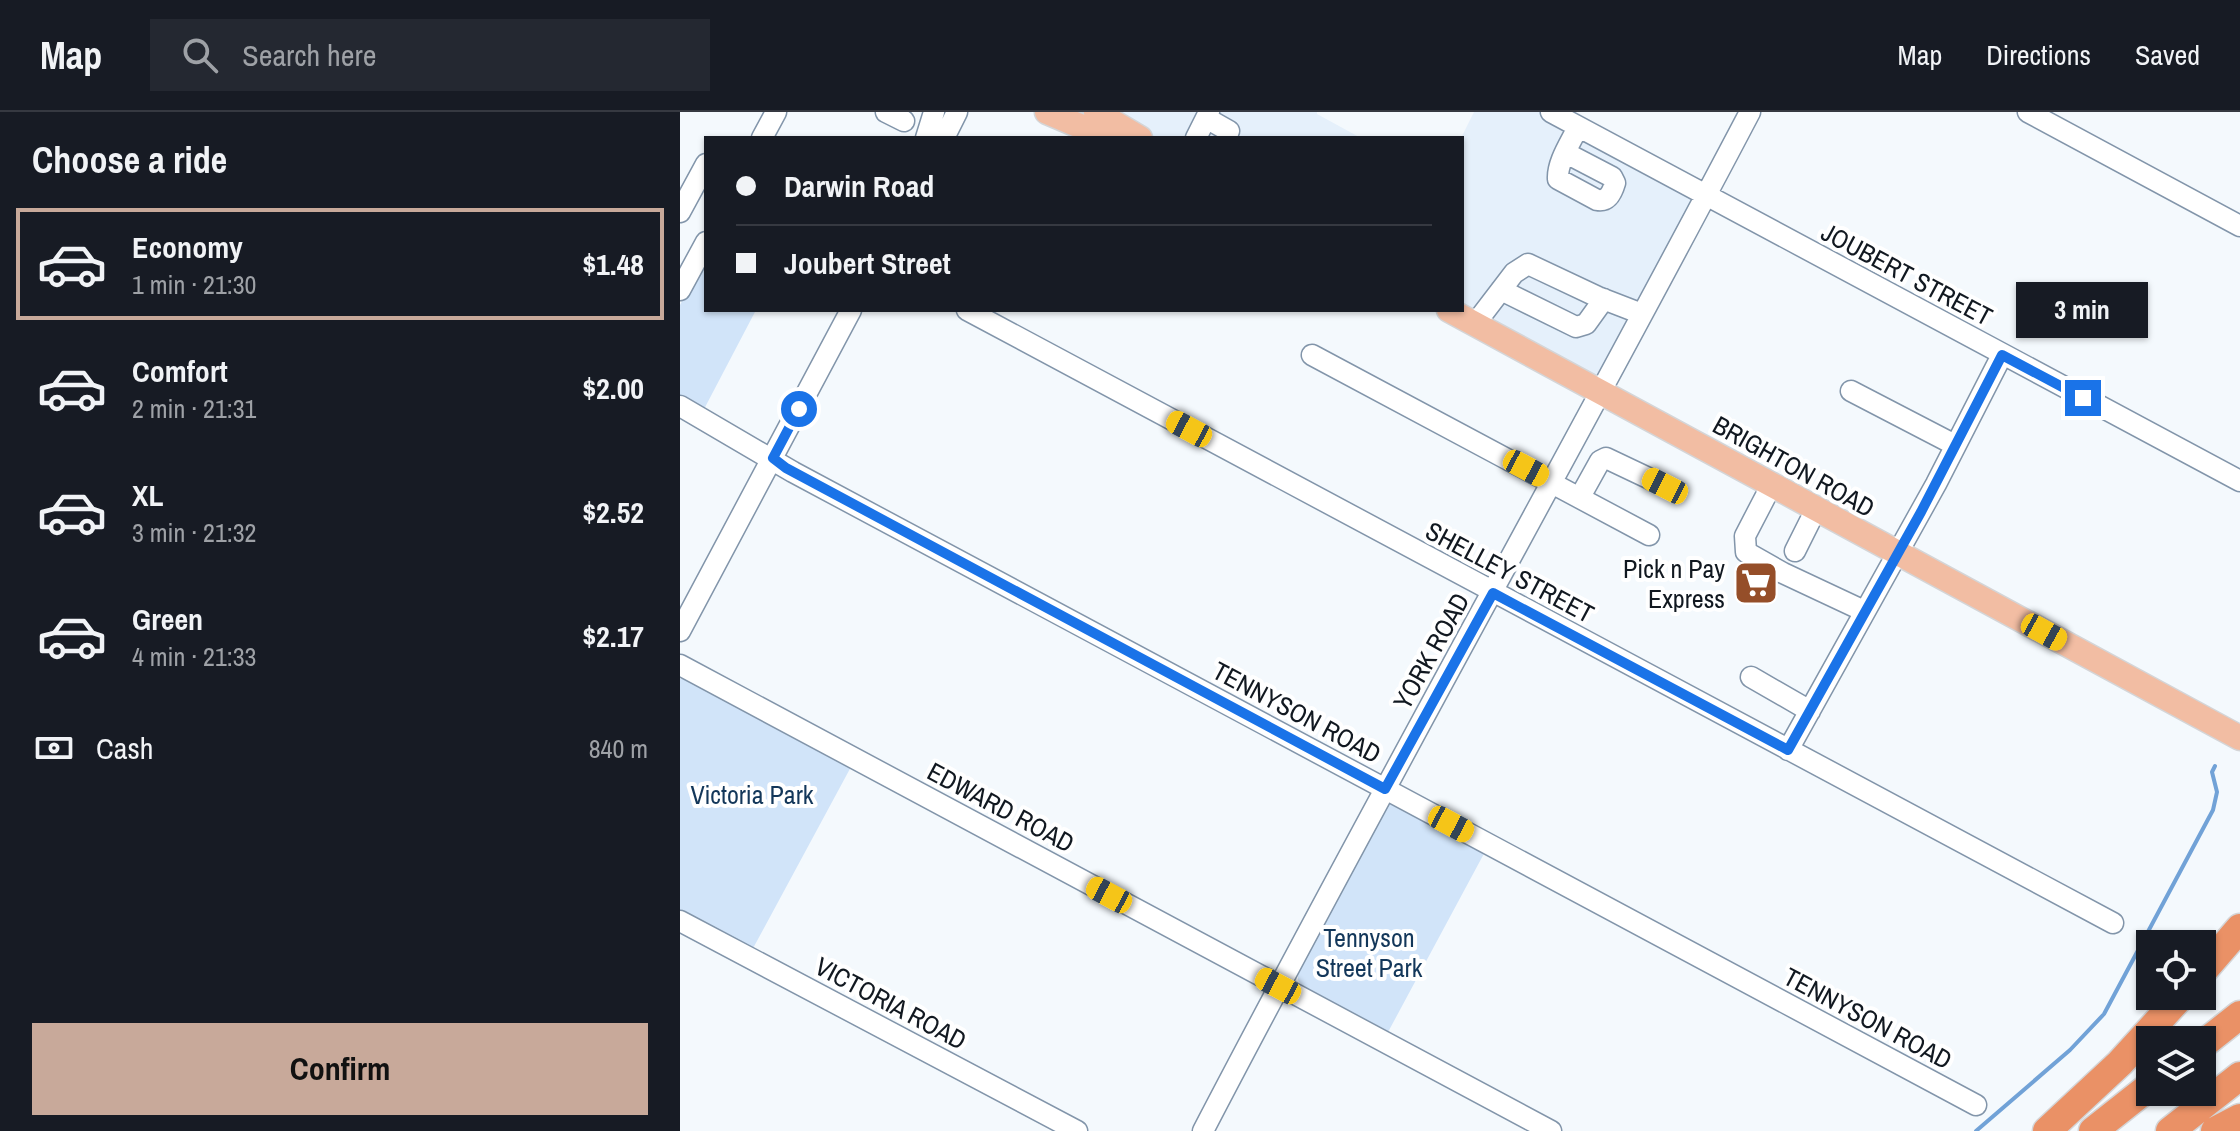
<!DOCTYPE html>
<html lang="en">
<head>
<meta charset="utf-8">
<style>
	body { margin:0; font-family:"Archivo Narrow",sans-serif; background:#242831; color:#f1f3f6; height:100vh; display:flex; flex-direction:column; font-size:30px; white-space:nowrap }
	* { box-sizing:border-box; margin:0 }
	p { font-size:26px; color:#9ea1a6 }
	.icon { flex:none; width:44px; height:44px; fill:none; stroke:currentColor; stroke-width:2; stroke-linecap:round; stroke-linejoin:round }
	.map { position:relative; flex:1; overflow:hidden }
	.drawer { display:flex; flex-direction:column; background:#171b24; width:680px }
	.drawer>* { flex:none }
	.hud { position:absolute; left:24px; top:24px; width:760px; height:176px; border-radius:0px; box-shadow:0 2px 6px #0004; display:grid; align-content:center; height:176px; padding:0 32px; background:#171b24 }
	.buttons { position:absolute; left:1456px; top:818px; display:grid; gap:16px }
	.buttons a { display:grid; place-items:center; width:80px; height:80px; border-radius:0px; background:#171b24; box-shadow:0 2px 6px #0004; font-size:40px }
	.end { position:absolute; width:36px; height:36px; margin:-18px; border:10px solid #1a73e8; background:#fff; box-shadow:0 0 0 4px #fff }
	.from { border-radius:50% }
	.bubble { position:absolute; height:56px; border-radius:0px; background:#171b24; box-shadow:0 2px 6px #0004; font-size:26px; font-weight:700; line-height:56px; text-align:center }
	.car { position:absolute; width:24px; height:48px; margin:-24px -12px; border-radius:10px; box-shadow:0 0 6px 2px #0007; background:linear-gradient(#f5c518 24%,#345 0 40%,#f5c518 0 76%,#345 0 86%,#f5c518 0) }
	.hud b { display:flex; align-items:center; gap:28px; height:76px; font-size:30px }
	.hud b+b { border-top:2px solid #363941 }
	.hud i { width:20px; height:20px; background:#f1f3f6 }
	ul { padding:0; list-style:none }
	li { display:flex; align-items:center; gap:24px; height:112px; margin:0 16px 12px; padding:0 16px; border:4px solid transparent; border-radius:0px }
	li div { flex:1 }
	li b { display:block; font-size:30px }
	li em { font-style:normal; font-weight:700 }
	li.selected { border-color:#c8a99a }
	li>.icon { width:72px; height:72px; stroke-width:1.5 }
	h2 { padding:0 32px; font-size:36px; line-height:96px }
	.pay { display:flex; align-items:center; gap:20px; height:88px; padding:0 32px; font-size:30px }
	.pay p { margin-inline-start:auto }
	.cta { display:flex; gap:16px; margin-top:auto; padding:16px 32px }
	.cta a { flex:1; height:92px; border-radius:0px; background:#c8a99a; color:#111; font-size:32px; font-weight:700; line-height:92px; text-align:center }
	header { display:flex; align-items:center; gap:48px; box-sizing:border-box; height:112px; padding:0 40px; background:#171b24; border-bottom:2px solid #363941 }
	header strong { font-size:38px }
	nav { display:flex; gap:44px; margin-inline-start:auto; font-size:28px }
	.search { width:560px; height:72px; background:#242831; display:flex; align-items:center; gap:20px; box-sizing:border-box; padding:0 28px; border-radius:0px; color:#9ea1a6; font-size:30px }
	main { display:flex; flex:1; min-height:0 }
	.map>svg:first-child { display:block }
</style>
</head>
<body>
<header>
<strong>Map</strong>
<div class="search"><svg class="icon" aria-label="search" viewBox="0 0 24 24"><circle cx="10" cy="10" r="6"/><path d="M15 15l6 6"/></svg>Search here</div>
<nav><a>Map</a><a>Directions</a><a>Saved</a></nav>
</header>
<main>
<section class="drawer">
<h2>Choose a ride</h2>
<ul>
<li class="selected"><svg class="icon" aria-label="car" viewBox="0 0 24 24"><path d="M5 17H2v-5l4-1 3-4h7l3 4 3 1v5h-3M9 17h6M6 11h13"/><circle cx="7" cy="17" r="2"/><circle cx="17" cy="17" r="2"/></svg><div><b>Economy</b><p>1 min · 21:30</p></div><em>$1.48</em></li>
<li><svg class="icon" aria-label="car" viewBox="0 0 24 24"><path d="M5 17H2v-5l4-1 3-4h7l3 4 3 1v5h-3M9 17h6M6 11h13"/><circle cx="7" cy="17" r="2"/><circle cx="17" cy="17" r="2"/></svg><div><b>Comfort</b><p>2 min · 21:31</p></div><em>$2.00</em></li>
<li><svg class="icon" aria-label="car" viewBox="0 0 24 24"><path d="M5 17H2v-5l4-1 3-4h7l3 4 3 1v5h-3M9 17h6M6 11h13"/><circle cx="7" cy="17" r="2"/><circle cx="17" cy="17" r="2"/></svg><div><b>XL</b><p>3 min · 21:32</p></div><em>$2.52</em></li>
<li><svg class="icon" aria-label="car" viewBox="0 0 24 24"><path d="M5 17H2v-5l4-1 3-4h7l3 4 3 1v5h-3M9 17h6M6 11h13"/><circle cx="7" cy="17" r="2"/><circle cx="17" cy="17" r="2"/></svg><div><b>Green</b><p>4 min · 21:33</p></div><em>$2.17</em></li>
</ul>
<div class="pay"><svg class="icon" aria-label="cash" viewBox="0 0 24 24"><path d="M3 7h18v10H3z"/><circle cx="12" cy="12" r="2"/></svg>Cash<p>840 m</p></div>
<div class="cta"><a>Confirm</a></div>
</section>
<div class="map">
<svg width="1560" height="1019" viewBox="0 0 1560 1019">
	<rect width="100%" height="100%" fill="#f4f9fd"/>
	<!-- built -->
	<path fill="#e5f0fb" d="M420,0h217v2l44,24h-218z
		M794,0h73l158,83 -106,195 -137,-80 -1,-172z"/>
	<!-- green -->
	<path fill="#d1e4f9" d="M26,145v53h50l-54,103 -22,-12v-96z
		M7,565l165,88 -101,187 -71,-38v-235z
		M712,690l95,46 -100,186 -82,-44 -7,-10v-13l89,-162z"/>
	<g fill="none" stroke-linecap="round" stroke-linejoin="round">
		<!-- stream -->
		<path stroke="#71a2d7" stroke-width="4" d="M1296,1019l94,-81 34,-36 109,-204 4,-18 -5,-20 3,-6"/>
		<!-- minor casing -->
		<g stroke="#8295aa" stroke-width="23">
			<path id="minor" d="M206,0l18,9
				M871,0l689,369
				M1348,0l212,114
				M526,6l23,13
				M82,26l14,-26
				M246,26l8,-26
				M264,26l13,-26
				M516,26l13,-26
				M886,41l46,24 3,6c-3,10 -7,19 -18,17l-39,-21c-1,-17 13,-37 20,-52
				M0,100l26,-48
				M0,178l26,-48
				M821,178l75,37 10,-3 18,-25
				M287,198l1146,613
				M795,212l39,-51 14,-9 70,33 44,17
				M632,243l337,180
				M1171,279l104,54
				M0,294l113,66 1183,633
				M1092,372l-27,52 1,16 37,21 81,38
				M900,385l20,-36 6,-3 59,28
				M1115,439l21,-42
				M0,519l171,-321
				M0,553l871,466
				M1071,565l59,34
				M1108,638l148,-266 66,-129
				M0,809l397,210
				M523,1019c178,-342 368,-678 547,-1019"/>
		</g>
		<!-- major casing -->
		<g stroke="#d4d5d7" stroke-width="27">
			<path id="major" d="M367,0l61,26
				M416,0l44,26
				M769,198l791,428"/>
		</g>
		<!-- highway casing -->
		<g stroke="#d4d5d7" stroke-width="31">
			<path id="highway" d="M1522,860l38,-44
				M1522,933l38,-30
				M1367,1019l73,-68 61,-67
				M1413,1019l57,-45
				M1490,1019l70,-55
				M1535,1019l25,-13"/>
		</g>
		<!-- minor -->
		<use href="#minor" stroke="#fff" stroke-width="20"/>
		<!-- major -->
		<use href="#major" stroke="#f2bda3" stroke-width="24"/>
		<!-- highway -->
		<use href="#highway" stroke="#ea9166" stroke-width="28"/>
	</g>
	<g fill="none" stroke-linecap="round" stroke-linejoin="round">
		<!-- route -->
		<path stroke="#1a73e8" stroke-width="10" d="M119,297l-26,49 13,10 599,321 108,-196 295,157 133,-238 81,-157 81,43"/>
	</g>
	<!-- icons -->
	<defs>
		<g id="supermarket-square" transform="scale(2.3)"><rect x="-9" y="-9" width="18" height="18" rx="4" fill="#954e29" stroke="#fff"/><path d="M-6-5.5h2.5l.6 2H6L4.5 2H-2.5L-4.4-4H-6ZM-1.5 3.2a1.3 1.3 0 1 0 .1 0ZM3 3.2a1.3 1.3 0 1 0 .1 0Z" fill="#fff"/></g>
	</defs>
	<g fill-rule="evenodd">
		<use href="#supermarket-square" x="1076" y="471"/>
	</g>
	<g text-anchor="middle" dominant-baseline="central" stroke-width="8" stroke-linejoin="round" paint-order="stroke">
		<!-- street labels -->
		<g font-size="26" fill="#111820" stroke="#fff">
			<text transform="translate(1227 162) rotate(28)">JOUBERT STREET</text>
			<text transform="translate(1114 354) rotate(29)">BRIGHTON ROAD</text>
			<text transform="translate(830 460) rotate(28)">SHELLEY STREET</text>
			<text transform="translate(751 539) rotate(-61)">YORK ROAD</text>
			<text transform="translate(617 600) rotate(28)">TENNYSON ROAD</text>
			<text transform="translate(321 695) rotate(28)">EDWARD ROAD</text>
			<text transform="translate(211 891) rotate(28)">VICTORIA ROAD</text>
			<text transform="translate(1188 906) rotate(28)">TENNYSON ROAD</text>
		</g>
		<!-- poi labels -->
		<g font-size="26" fill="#111820" stroke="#fff" text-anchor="end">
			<text x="1045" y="456">Pick n Pay<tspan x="1045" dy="30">Express</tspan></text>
		</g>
		<!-- park labels -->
		<g font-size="26" fill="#13375a" stroke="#fff">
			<text x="72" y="682">Victoria Park</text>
			<text x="689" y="825">Tennyson<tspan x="689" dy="30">Street Park</tspan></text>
		</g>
	</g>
</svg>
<div class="buttons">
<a><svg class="icon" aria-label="locate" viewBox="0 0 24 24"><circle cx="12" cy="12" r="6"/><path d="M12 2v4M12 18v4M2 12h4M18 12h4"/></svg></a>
<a><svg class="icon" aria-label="layers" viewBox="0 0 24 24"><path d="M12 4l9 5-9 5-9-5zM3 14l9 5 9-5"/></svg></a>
</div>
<i class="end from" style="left:119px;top:297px"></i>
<i class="end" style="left:1403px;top:286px"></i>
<div class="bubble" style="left:1336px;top:170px;width:132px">3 min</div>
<i class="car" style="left:509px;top:317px;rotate:298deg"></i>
<i class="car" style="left:846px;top:356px;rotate:118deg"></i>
<i class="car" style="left:985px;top:374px;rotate:297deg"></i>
<i class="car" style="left:1364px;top:520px;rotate:119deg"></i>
<i class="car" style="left:771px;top:712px;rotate:118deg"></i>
<i class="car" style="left:429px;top:783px;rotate:298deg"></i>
<i class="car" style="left:598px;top:874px;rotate:298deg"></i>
<div class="hud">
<b><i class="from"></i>Darwin Road</b>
<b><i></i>Joubert Street</b>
</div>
</div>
</main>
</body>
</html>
